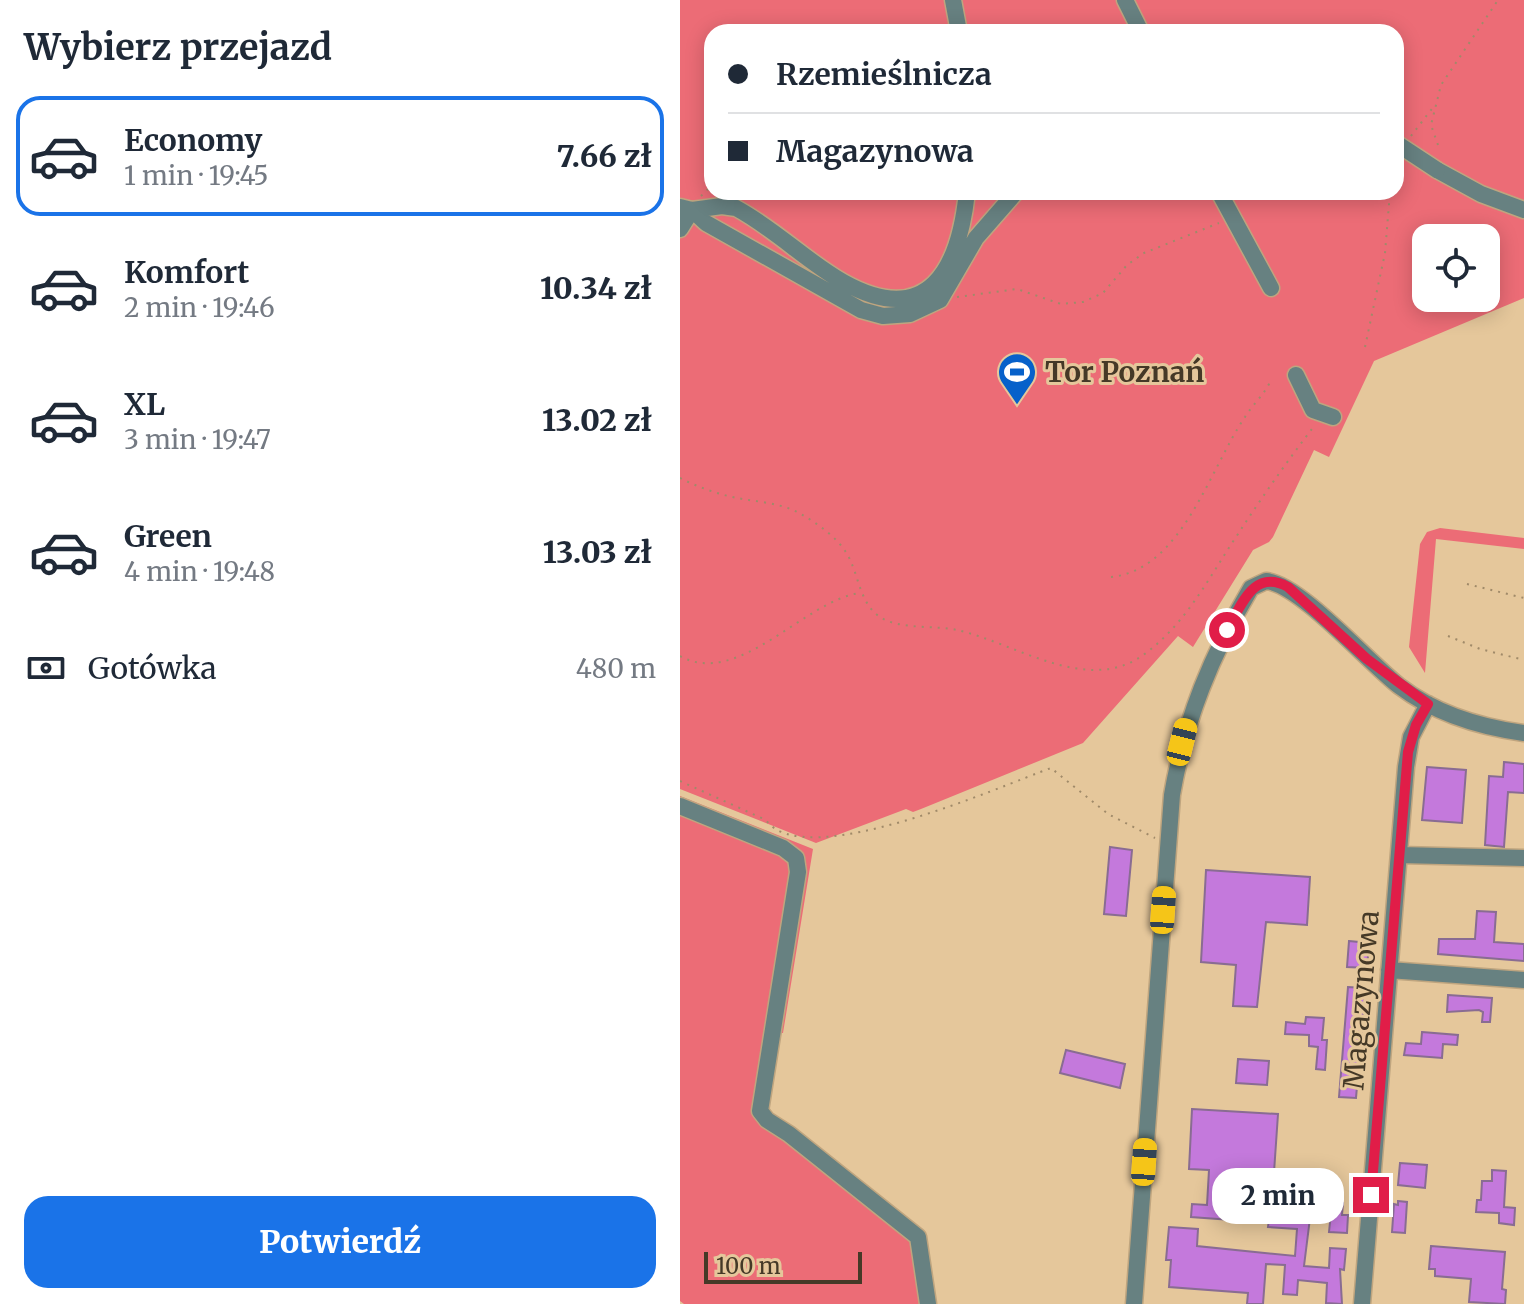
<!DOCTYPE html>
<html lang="pl">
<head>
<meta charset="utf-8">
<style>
	body { margin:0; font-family:Merriweather,serif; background:#f2f2f3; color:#1f2937; height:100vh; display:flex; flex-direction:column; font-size:30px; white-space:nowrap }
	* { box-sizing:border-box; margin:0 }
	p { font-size:26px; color:#747a83 }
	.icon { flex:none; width:44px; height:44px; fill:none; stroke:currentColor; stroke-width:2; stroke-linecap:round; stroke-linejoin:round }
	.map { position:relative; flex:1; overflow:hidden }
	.details { display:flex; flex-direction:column; background:#fff; width:680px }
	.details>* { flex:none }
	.top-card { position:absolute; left:24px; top:24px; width:700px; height:176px; border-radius:24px; box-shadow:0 4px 20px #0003; display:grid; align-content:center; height:176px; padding:0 24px; background:#fff }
	.controls { position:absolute; left:732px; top:224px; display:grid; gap:16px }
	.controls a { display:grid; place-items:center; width:88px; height:88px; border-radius:16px; background:#fff; box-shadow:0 4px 20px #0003; font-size:40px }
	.scale { position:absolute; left:24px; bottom:20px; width:158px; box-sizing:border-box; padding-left:8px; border:4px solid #453927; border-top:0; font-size:22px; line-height:28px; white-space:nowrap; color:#453927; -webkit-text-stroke:6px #e5c79b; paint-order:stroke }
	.end { position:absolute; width:36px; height:36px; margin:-18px; border:10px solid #e11d48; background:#fff; box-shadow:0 0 0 4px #fff }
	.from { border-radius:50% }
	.bubble { position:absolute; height:56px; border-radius:24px; background:#fff; box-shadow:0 4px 20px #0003; font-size:26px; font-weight:800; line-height:56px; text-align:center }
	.car { position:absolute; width:24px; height:48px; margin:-24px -12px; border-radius:10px; box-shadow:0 0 6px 2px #0007; background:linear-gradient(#f5c518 24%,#345 0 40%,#f5c518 0 76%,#345 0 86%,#f5c518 0) }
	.top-card b { display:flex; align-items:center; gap:28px; height:76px; font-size:30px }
	.top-card b+b { border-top:2px solid #e0e1e3 }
	.top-card i { width:20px; height:20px; background:#1f2937 }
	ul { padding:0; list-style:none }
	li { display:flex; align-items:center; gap:24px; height:120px; margin:0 16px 12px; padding:0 8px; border:4px solid transparent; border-radius:24px }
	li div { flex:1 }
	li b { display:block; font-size:30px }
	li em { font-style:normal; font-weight:800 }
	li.on { border-color:#1a73e8 }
	li>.icon { width:72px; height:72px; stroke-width:1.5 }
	h2 { padding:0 24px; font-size:36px; line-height:96px }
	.pay { display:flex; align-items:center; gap:20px; height:88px; padding:0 24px; font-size:30px }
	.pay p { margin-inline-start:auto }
	.primary-button { display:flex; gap:16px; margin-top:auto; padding:16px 24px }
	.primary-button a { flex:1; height:92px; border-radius:24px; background:#1a73e8; color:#fff; font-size:32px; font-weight:800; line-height:92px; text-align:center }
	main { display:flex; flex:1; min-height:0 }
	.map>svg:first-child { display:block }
</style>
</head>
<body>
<main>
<section class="details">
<h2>Wybierz przejazd</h2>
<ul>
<li class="on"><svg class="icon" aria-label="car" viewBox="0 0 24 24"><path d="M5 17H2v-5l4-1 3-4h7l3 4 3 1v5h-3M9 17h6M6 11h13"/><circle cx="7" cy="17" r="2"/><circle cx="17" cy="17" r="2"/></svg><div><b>Economy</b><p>1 min · 19:45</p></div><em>7.66 zł</em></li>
<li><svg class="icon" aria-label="car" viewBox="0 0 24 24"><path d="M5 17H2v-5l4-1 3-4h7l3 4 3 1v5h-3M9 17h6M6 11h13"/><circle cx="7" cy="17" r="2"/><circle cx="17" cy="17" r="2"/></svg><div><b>Komfort</b><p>2 min · 19:46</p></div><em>10.34 zł</em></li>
<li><svg class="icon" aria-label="car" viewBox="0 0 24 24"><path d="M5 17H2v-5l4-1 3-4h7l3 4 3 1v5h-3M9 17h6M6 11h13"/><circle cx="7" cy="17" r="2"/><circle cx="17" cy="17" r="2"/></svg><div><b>XL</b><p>3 min · 19:47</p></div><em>13.02 zł</em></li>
<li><svg class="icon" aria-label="car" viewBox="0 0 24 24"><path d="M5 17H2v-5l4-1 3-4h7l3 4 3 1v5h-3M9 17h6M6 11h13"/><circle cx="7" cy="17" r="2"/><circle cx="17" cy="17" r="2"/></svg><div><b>Green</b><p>4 min · 19:48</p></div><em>13.03 zł</em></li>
</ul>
<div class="pay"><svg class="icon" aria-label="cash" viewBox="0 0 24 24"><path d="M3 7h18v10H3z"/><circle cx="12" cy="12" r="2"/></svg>Gotówka<p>480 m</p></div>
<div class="primary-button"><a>Potwierdź</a></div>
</section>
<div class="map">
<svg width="844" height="1304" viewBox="0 0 844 1304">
	<rect width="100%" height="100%" fill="#e5c79b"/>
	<!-- green -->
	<path fill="#ec6c76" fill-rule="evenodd" d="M0,0h844v298l-150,63 -45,96 -15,-7 -41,87 -4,5 -16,8 -60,97 -15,-11 -95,107 -162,66 -8,3 -7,-3 -90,34 -136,-54zM32,32h684v160h-684zM746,238h60v60h-60z
		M760,528l84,10v11l-88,-10 -11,134 -16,-26 11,-103 7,-12z
		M0,796l133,53 -30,184h-4l-12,76 157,122 10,73 -12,-67 -157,-124 37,-253 -122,-57z
		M0,810l113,49 -38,242 154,132 16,71h-241l-4,-3z"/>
	<!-- building -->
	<path fill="#c479dc" stroke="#896c92" stroke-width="2" d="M824,762l20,2v29l-16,-1 -4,55 -19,-2 4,-69 14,1z
		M747,767l39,3 -4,53 -40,-3z
		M430,847l22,3 -6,66 -22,-2z
		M526,870l104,7 -3,48 -41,-3 -9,85 -24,-1 3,-41 -35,-3z
		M797,911l19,1 -2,30 30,2v17l-86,-7 1,-15h36z
		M669,941l20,2 -2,25 -20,-1z
		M668,987l15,1 2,7 -9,103 -17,-1z
		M768,995l44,3 -2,24h-8l1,-10 -4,-2 -32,2z
		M626,1017l18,1 -2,22h5l-2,30 -9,-1 2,-22 -9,-1v-11l-24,-1 1,-12 19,2z
		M742,1032l36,3 -1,10 -14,-1 -1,14 -38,-3 2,-12 15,1z
		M386,1050l59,14 -5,24 -60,-15z
		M558,1059l31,2 -2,24 -31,-2z
		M512,1109l86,5 -5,73h4l-1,12 -30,-4 -1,26 -54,-4 1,-13 15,1 2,-35 -20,-1z
		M720,1163l27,2 -2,23 -27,-3z
		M812,1170l14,1 -2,36 11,1 -1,17 -15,-2v-10l-23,-1 1,-12h4l1,-19h10z
		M616,1200l16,2 -8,64 25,2 1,-20 16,1 -2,21 -4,-1 2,35 -16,-1 1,-20 -29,-3 -1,15 -14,-1 2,-29 -19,-1 -3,40h-16l1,-11 -79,-6 2,-27h-5l3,-33 29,2 -1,17 98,10 2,-27 -29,-2 2,-16 25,1z
		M718,1201l9,1 -2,31 -13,-1 2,-28 4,1z
		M652,1203h11l-1,12h6l-1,18 -18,-1z
		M751,1246l74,6 -3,37 4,1 -1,14 -36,-2 2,-23 -36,-3v-7h-6z"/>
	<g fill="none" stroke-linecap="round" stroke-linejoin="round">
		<!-- minor casing -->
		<g stroke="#bfa57f" stroke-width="19">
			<path id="minor" d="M273,0l6,32
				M445,0l16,32
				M757,170l44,24 43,16
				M539,192l52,96
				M0,207l12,3 14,13 155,87 22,6 27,-2 30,-14 36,-62 40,-46
				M0,229l12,-19 30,-4 14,2c39,21 70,53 107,74 86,48 116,-14 124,-90
				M616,375l17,35 20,7
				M0,806l103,42 13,10 2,14 -38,239 7,9 22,14 129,103 10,67
				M720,855l124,3
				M709,970l135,10
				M454,1304l38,-509c13,-76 40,-141 79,-207l15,-7c34,3 102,81 133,105 37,28 80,41 125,47
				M682,1304l44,-537 5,-30 17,-33"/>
		</g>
		<!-- path -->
		<path stroke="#a08a69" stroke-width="2" stroke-dasharray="2 6" stroke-linecap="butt" d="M731,136l23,-30
			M758,145l-7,-20 10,-40 57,-85
			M21,196l11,-11
			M277,297l60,-8 44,15 22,-2 20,-9 24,-28 17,-12 75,-30
			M685,347l20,-94 5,-61
			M0,478c18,9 37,16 57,20 21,4 45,5 64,16 17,10 36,23 46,40 12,20 12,49 33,63 20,13 54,8 77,13 59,13 132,67 189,23 42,-32 63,-76 92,-119 24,-37 50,-74 77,-109
			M431,577c71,-7 99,-109 134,-160 8,-13 19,-22 25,-35
			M787,584l57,14
			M768,636l32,13 44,11
			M0,656c58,33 125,-56 180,-63
			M0,781l86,39c38,54 235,-34 285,-52l57,46 47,24"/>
		<!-- minor -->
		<use href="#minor" stroke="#678181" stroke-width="16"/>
		<!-- minor-bridge casing -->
		<g stroke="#bfa57f" stroke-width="19" stroke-linecap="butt">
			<path id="minor-bridge" d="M716,143l41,27"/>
		</g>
		<!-- minor-bridge -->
		<use href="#minor-bridge" stroke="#678181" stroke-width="16"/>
	</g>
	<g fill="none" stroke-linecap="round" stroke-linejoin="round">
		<!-- route -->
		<path stroke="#e11d48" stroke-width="10" d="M547,630c15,-26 27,-62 61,-43l79,72 61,45 -12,21 -8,27 -37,443"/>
	</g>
	<!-- icons -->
	<defs>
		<g id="stadium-pin" transform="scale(2)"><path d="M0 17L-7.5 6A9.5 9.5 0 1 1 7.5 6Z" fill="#0761ca" stroke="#e5c79b"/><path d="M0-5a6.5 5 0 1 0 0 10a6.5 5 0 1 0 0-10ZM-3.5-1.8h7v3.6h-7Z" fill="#fff"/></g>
	</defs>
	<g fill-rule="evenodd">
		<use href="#stadium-pin" x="337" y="372"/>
	</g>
	<g text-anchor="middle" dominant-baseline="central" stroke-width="6" stroke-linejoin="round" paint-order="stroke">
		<!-- poi labels -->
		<g font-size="28" font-weight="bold" fill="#453927" stroke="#e5c79b" text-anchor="start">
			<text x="365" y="372">Tor Poznań</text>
		</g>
		<!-- street labels -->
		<g font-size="28" fill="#453927" stroke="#e5c79b">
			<text transform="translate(681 1000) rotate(-85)">Magazynowa</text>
		</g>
	</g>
</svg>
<div class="controls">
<a><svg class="icon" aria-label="locate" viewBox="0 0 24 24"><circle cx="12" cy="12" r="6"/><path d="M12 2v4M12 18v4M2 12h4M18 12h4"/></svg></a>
</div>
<div class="scale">100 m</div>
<i class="end from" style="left:547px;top:630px"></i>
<i class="end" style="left:691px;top:1195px"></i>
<div class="bubble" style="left:532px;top:1168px;width:132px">2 min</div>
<i class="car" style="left:502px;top:742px;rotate:14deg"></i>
<i class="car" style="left:483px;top:910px;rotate:4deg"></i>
<i class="car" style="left:464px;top:1162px;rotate:4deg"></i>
<div class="top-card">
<b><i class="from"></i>Rzemieślnicza</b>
<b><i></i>Magazynowa</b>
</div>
</div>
</main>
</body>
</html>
